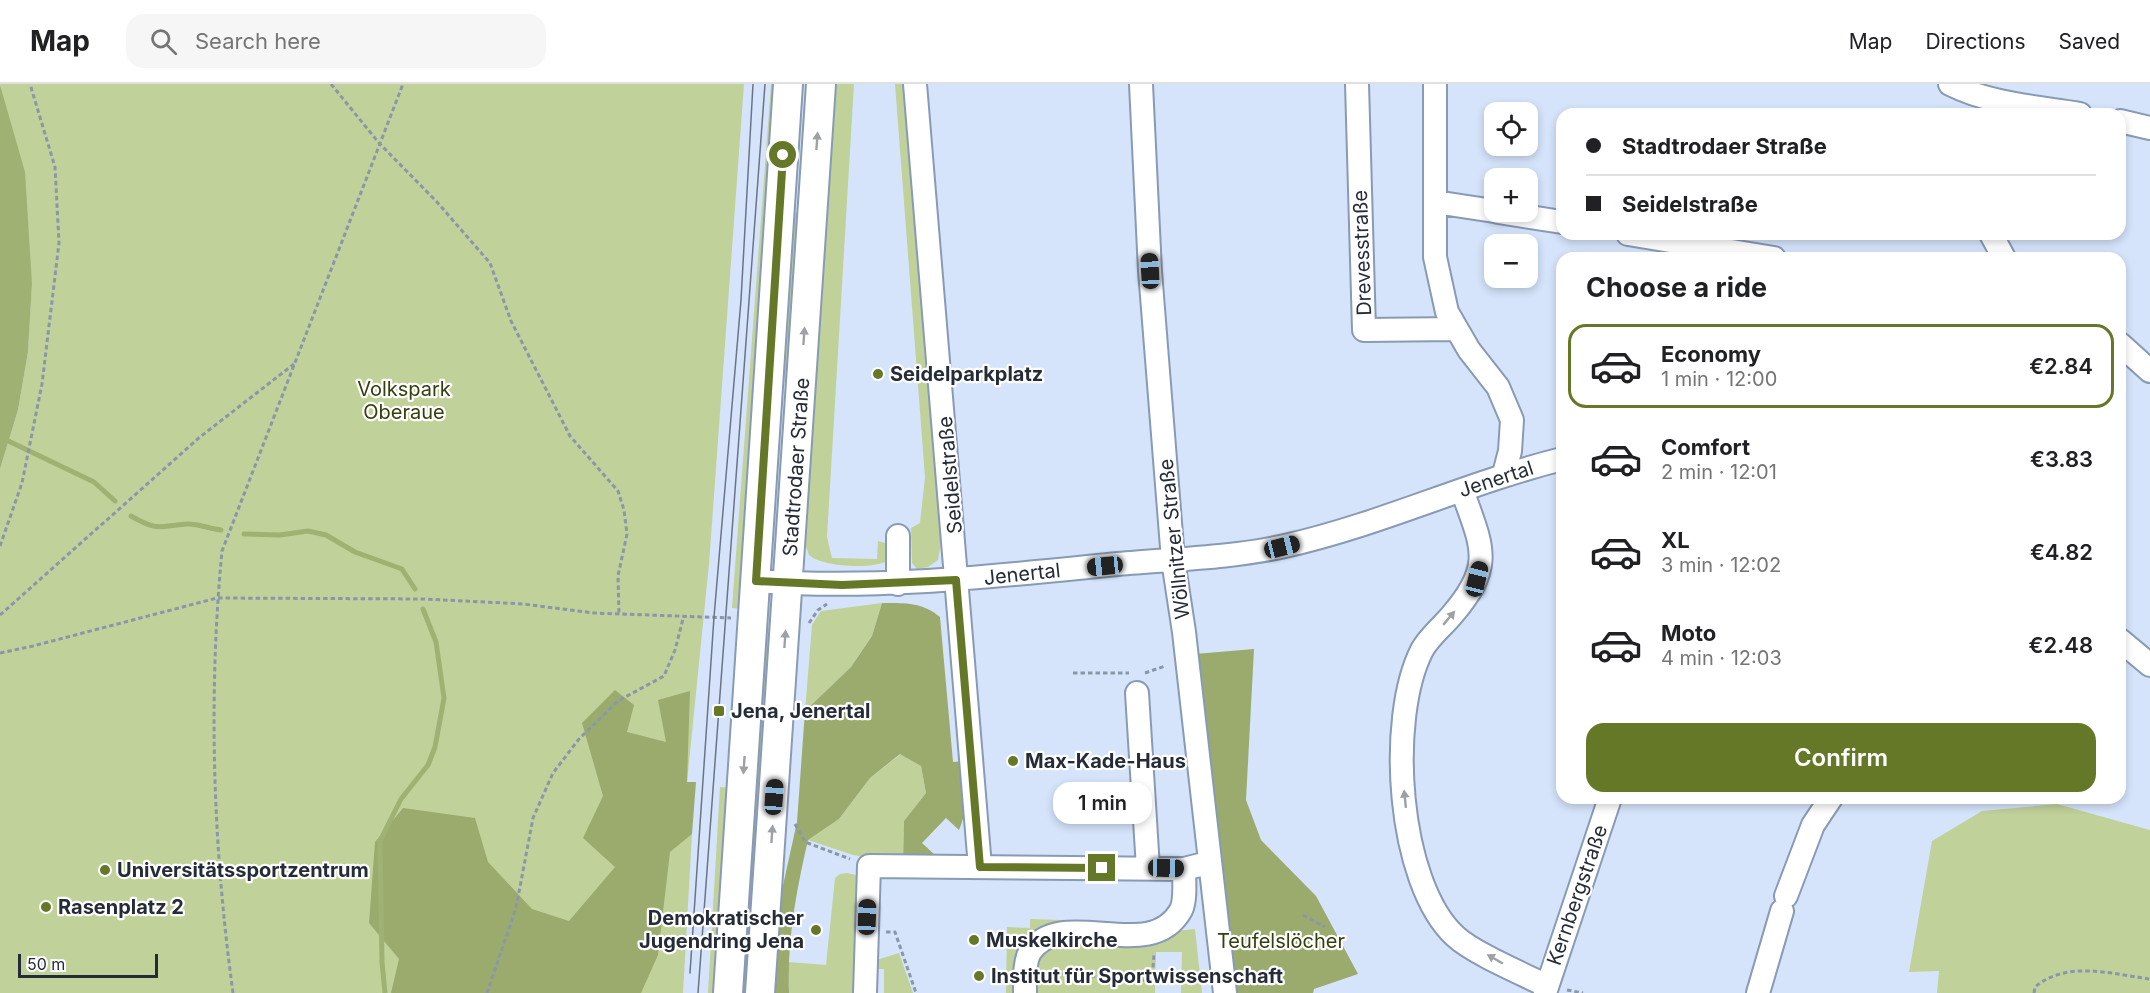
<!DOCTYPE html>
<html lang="en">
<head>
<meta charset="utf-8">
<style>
	body { margin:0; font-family:Inter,sans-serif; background:#f6f6f6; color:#202124; height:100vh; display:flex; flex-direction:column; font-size:22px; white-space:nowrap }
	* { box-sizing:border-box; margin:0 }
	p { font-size:20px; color:#757577 }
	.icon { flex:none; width:33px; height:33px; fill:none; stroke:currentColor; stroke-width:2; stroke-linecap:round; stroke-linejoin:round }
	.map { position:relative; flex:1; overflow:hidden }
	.sheet { position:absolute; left:1556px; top:168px; width:570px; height:552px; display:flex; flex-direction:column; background:#fff; border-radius:18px; box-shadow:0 3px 9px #0003 }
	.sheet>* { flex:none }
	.banner { position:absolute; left:1556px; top:24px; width:570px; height:132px; border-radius:18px; box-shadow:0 3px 9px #0003; display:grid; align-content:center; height:132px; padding:0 30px; background:#fff }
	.fabs { position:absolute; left:1484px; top:18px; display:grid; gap:12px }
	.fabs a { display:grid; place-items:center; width:54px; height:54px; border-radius:12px; background:#fff; box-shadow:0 3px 9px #0003; font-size:30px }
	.scale { position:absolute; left:18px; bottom:15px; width:140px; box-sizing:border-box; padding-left:6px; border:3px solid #252c37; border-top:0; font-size:16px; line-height:21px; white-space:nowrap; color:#252c37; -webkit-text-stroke:4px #fff; paint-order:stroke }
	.end { position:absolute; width:27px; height:27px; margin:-14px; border:8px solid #657827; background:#fff; box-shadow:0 0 0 3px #fff }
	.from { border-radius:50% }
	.bubble { position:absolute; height:42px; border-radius:18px; background:#fff; box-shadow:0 3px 9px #0003; font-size:20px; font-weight:600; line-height:42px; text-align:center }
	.car { position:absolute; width:18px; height:36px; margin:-18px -9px; border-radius:8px; box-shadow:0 0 4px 2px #0007; background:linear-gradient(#222 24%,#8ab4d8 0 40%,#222 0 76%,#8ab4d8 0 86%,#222 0) }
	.banner b { display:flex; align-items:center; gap:21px; height:57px; font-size:22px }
	.banner b+b { border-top:2px solid #e0e0e0 }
	.banner i { width:15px; height:15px; background:#202124 }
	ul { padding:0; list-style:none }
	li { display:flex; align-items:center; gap:18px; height:84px; margin:0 12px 9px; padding:0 18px; border:3px solid transparent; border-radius:18px }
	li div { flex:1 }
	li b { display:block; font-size:22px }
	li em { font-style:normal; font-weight:600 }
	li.on { border-color:#657827 }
	li>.icon { width:54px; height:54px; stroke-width:1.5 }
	h2 { padding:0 30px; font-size:27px; line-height:72px }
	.action { display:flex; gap:12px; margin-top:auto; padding:12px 30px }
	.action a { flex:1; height:69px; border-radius:18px; background:#657827; color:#fff; font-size:24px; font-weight:600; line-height:69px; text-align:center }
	header { display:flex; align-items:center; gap:36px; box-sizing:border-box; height:84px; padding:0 30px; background:#fff; border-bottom:2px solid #e0e0e0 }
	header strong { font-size:28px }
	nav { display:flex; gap:33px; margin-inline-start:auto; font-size:21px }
	.search { width:420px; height:54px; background:#f6f6f6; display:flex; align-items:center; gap:15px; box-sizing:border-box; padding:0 21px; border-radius:18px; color:#757577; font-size:22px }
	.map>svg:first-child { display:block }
</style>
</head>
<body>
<header>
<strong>Map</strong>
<div class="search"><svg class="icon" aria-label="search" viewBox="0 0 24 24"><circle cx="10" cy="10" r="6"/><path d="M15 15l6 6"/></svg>Search here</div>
<nav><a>Map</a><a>Directions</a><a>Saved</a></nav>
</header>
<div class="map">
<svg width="2150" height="909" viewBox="0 0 2150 909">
	<rect width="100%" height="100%" fill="#d5e4fb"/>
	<!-- green -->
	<path fill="#c1d19a" d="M0,0h744l-35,480 -28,278 11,-8 -9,159h-683v-524l18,-59 10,-58 4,-68z
		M771,0h7l-34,525 -12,-1z
		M836,0h18l-27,453 5,21 45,1 1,-18 10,3 1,16c-15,10 -67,7 -80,-5l-4,-11z
		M895,0h13l39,459h-6l-3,17 -10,7 -11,2 -5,-6 -1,-35 9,-5 5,-46z
		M792,128l11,1 -17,187 -3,-41z
		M882,519l-10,33 -21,31 -46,44 7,-86 9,-14z
		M764,544h11l-24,365h-10z
		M901,670l20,12 5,27 -22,28 -1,42 -50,-8 -45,-15 31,-21 31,-41z
		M720,703l12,1 -13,205h-11z
		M2057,720l93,26v163h-213l2,-22 -30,1 23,-131 50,-30z
		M847,789l9,2 -3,118h-64l-1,-31 38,3 9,-87 5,-4z
		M1030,835l61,2v7l-33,-1 -40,66h-12l1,-66 23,1z
		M1195,845l7,64h-21l1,-41h-26l-1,41h-126l13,-49z
		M899,869l14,40h-29v-24h-14v-7z"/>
	<!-- forest -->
	<path fill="#9aab6d" d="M882,519c23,0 40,-1 58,14l13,145 13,-1c0,24 3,47 -7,69l-13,-12 -24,25 13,12 -32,8 1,-42 22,-28 -5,-27 -21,-12 -30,24 -31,41 -31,21c-12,52 -21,100 -19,153h-16l7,-94 17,-77 8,-111 46,-44 21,-31z
		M1254,565l-8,151 15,40 55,56 42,78 -44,15 -1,4h-77l-41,-339z
		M615,606l19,15 -7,27 39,10 -8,-42 32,-9 -3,91h9l-4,52 -22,18 -12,103 -17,38h-250l8,-34 -30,-36 6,-81 28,-34 72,10 13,44 44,47 37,12 46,-54 -32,-29 20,-42 -21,-73z"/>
	<!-- water -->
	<path fill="#a0b273" d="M0,1l25,87 7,112 -4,68 -10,58 -18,59z"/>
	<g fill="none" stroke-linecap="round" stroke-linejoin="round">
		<!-- stream -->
		<path stroke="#a0b273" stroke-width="5" d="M0,353l94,45 21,19
			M131,432c28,16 27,10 56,8 10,-1 23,5 34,6
			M244,450l36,1 28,-4 18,4 29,17 47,17 13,20
			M385,909l-3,-31 -2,-121 21,-42 27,-34 7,-18 9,-49 -8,-56 -13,-33"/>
		<!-- minor casing -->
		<g stroke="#889ab4" stroke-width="26">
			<path id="minor" d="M915,0l65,783
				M1141,0l9,187 23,289 11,72 41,361
				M1357,0l7,246 92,-1
				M1435,0v173l12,55 22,38 29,37 14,33 -2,31 -6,23
				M1950,0c39,20 88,23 130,30
				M2120,37l30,7
				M1435,118l59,9
				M1498,128l64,10
				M1628,150l146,24
				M1991,150l13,24
				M2120,260l30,27
				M1462,406c20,57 33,75 -10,125 -9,11 -23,22 -30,35 -35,68 -25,232 33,286 18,17 68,38 92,50
				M898,452v48
				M756,497c121,9 241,-5 362,-17 55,-5 113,-6 167,-18 94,-21 182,-63 277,-87
				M2120,556l30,25
				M1137,609l11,175
				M1786,812l27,-71 18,-27
				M865,909l4,-127 315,3 24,-6
				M1025,909c0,-12 -1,-31 5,-41 32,-48 120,14 151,-42 5,-10 3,-30 3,-41
				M1545,909l65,-195
				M1758,909l24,-82"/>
		</g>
		<!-- major casing -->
		<g stroke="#889ab4" stroke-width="32">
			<path id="major" d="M728,909l60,-909
				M760,909l61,-909"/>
		</g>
		<!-- path -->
		<path stroke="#8b97a9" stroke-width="3" stroke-dasharray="4.5 3" stroke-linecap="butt" d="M331,0l48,59 58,59 53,61 21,58 59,115 48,55 6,19 3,24 -9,42 1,38
			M0,462l22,-63 20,-99 17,-141 -4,-76 -25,-83
			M0,531l200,-178 94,-73
			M809,539l9,-13 9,-6
			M0,569l33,-7 184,-48 207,1 99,5 71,9 137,5
			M1073,589h56
			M1145,589l20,-7
			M795,740l10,18 45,17
			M1303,831l22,12
			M886,848h9l21,61
			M1046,888l106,9 2,-27
			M1567,906l16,3
			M233,909c-20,-146 -25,-296 -11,-442l181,-467
			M487,909l29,-85 17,-90 20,-45 26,-34 39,-38 46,-25 11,-26 9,-35
			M2034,909l1,-6c32,-27 77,-13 115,-8"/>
		<!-- minor -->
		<use href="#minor" stroke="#fff" stroke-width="22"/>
		<!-- major -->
		<use href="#major" stroke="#fff" stroke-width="28"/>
		<!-- tram -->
		<path stroke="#6a7484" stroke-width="1.5" d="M690,889l24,-356 27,-317 12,-216
			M698,909l67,-909"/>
	</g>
	<!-- one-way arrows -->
	<defs><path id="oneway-solid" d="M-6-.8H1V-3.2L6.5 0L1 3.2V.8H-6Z" transform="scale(1.5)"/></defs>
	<g fill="#9da0a5">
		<use href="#oneway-solid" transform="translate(817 57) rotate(-86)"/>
		<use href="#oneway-solid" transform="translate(804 252) rotate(-86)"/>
		<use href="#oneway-solid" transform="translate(1449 534) rotate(-50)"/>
		<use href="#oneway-solid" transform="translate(785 555) rotate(-86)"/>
		<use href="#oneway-solid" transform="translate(744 681) rotate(94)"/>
		<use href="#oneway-solid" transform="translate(1405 715) rotate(-96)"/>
		<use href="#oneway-solid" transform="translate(772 750) rotate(-86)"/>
		<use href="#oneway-solid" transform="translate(1495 875) rotate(-150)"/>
	</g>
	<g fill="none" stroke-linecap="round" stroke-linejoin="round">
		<!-- route -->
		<path stroke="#657827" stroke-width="8" d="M783,71l-27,426 86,4 114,-5 24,287 122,1"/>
	</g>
	<!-- markers -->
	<g fill="#657827" stroke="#fff" stroke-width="2">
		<circle cx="878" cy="290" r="6"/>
		<rect x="713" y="621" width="12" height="12" rx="3"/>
		<circle cx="1013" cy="677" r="6"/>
		<circle cx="105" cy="786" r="6"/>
		<circle cx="46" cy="823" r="6"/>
		<circle cx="816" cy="846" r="6"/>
		<circle cx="974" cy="856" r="6"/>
		<circle cx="979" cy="892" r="6"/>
	</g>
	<g text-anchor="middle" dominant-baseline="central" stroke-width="4.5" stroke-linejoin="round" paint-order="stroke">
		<!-- street labels -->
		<g font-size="20" fill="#252c37" stroke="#fff">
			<text transform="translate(1362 169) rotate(-92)">Drevesstraße</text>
			<text transform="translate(796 383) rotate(-86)">Stadtrodaer Straße</text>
			<text transform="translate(950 391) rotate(-95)">Seidelstraße</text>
			<text transform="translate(1496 395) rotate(-18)">Jenertal</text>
			<text transform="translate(1174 455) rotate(-96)">Wöllnitzer Straße</text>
			<text transform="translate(1022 490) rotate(-6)">Jenertal</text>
			<text transform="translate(1577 811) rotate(-71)">Kernbergstraße</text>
		</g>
		<!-- poi labels -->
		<g font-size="20" font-weight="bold" fill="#252c37" stroke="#fff" text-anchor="start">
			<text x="890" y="290">Seidelparkplatz</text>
			<text x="731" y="627">Jena, Jenertal</text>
			<text x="1025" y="677">Max-Kade-Haus</text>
			<text x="117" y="786">Universitätssportzentrum</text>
			<text x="58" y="823">Rasenplatz 2</text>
			<text x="804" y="834" text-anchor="end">Demokratischer<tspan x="804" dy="23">Jugendring Jena</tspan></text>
			<text x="986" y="856">Muskelkirche</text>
			<text x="991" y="892">Institut für Sportwissenschaft</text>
		</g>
		<!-- park labels -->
		<g font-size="20" fill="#343f0f" stroke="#fff">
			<text x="404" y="305">Volkspark<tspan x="404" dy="23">Oberaue</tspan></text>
			<text x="1281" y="857">Teufelslöcher</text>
		</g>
	</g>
</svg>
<div class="fabs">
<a><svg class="icon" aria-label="locate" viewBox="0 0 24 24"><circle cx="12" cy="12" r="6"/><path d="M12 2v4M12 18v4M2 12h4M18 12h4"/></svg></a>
<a>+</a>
<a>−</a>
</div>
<div class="scale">50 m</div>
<i class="end from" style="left:783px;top:71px"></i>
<i class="end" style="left:1102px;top:784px"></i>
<div class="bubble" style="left:1053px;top:698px;width:99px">1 min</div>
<i class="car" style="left:1150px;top:187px;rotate:357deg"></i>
<i class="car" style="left:1282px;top:463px;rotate:76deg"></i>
<i class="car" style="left:1105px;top:482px;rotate:264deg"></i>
<i class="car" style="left:1477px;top:495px;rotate:14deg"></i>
<i class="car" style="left:774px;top:713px;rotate:4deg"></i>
<i class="car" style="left:1166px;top:784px;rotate:91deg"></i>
<i class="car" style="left:867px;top:833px;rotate:2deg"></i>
<div class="banner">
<b><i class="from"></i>Stadtrodaer Straße</b>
<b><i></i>Seidelstraße</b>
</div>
<section class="sheet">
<h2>Choose a ride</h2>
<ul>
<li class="on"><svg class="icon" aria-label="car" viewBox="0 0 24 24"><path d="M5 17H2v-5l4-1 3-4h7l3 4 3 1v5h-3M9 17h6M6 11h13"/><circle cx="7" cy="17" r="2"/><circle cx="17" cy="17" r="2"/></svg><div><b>Economy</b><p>1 min · 12:00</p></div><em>€2.84</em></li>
<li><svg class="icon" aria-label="car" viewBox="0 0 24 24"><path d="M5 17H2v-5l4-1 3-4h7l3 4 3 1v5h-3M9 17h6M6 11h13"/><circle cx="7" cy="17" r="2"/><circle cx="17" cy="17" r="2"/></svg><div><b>Comfort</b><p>2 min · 12:01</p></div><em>€3.83</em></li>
<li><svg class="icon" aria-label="car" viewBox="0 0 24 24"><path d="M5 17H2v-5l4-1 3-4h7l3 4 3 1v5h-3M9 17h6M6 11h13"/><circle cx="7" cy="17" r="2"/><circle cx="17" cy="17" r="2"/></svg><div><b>XL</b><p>3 min · 12:02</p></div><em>€4.82</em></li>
<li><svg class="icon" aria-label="car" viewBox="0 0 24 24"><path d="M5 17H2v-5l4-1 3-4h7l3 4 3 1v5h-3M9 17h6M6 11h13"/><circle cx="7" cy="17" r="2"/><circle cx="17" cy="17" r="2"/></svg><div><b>Moto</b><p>4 min · 12:03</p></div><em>€2.48</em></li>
</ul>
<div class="action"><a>Confirm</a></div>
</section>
</div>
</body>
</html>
